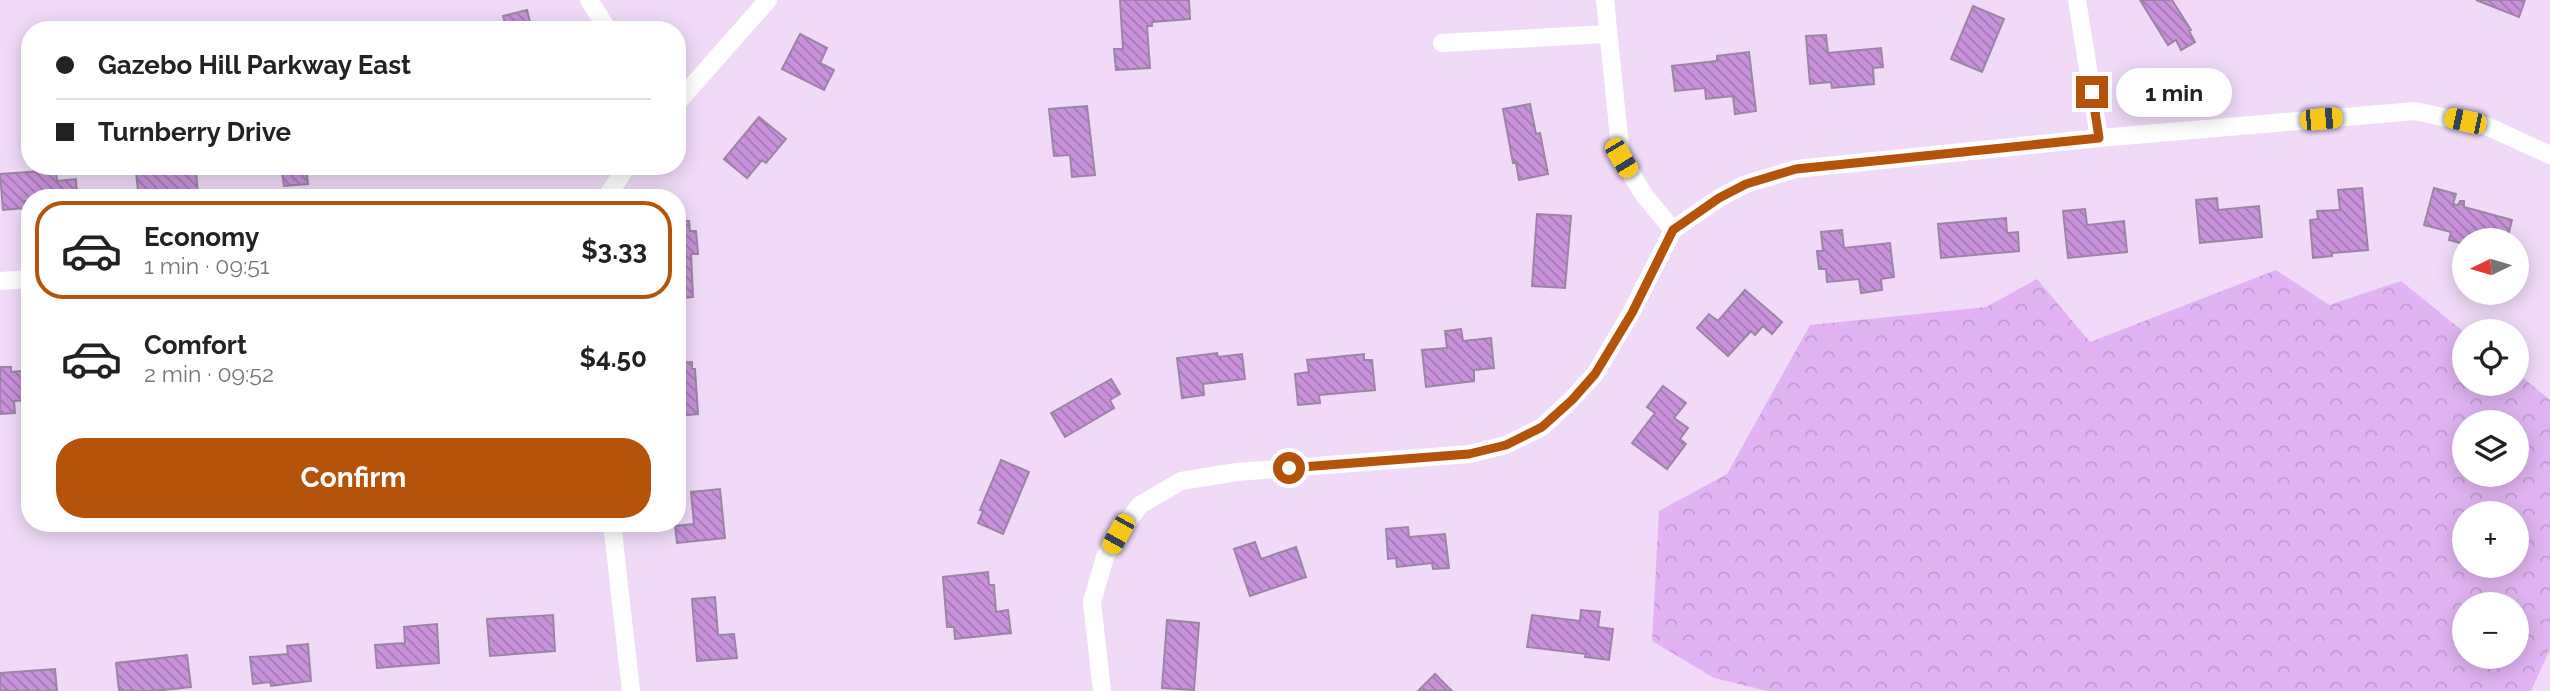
<!DOCTYPE html>
<html lang="en">
<head>
<meta charset="utf-8">
<style>
	body { margin:0; font-family:Raleway,sans-serif; background:#f2f2f2; color:#222; height:100vh; display:flex; flex-direction:column; font-size:26px; white-space:nowrap }
	* { box-sizing:border-box; margin:0 }
	p { font-size:23px; color:#767676 }
	.icon { flex:none; width:38px; height:38px; fill:none; stroke:currentColor; stroke-width:2; stroke-linecap:round; stroke-linejoin:round }
	.map { position:relative; flex:1; overflow:hidden }
	.details { position:absolute; left:21px; top:189px; width:665px; height:343px; display:flex; flex-direction:column; background:#fff; border-radius:28px; box-shadow:0 4px 18px #0003 }
	.details>* { flex:none }
	.hud { position:absolute; left:21px; top:21px; width:665px; height:154px; border-radius:28px; box-shadow:0 4px 18px #0003; display:grid; align-content:center; height:154px; padding:0 35px; background:#fff }
	.needle { width:46px; rotate:265deg }
	.tools { position:absolute; left:2452px; top:228px; display:grid; gap:14px }
	.tools a { display:grid; place-items:center; width:77px; height:77px; border-radius:50%; background:#fff; box-shadow:0 4px 18px #0003; font-size:35px }
	.end { position:absolute; width:32px; height:32px; margin:-16px; border:9px solid #b45309; background:#fff; box-shadow:0 0 0 4px #fff }
	.from { border-radius:50% }
	.bubble { position:absolute; height:49px; border-radius:24px; background:#fff; box-shadow:0 4px 18px #0003; font-size:23px; font-weight:700; line-height:49px; text-align:center }
	.car { position:absolute; width:21px; height:42px; margin:-21px -10px; border-radius:9px; box-shadow:0 0 5px 2px #0007; background:linear-gradient(#f5c518 24%,#345 0 40%,#f5c518 0 76%,#345 0 86%,#f5c518 0) }
	.hud b { display:flex; align-items:center; gap:24px; height:66px; font-size:26px }
	.hud b+b { border-top:2px solid #e0e0e0 }
	.hud i { width:18px; height:18px; background:#222 }
	ul { padding:12px 0 0; list-style:none }
	li { display:flex; align-items:center; gap:21px; height:98px; margin:0 14px 10px; padding:0 21px; border:4px solid transparent; border-radius:28px }
	li div { flex:1 }
	li b { display:block; font-size:26px }
	li em { font-style:normal; font-weight:700 }
	li.selected { border-color:#b45309 }
	li>.icon { width:63px; height:63px; stroke-width:1.5 }
	.button { display:flex; gap:14px; margin-top:auto; padding:14px 35px }
	.button a { flex:1; height:80px; border-radius:28px; background:#b45309; color:#fff; font-size:28px; font-weight:700; line-height:80px; text-align:center }
	.map>svg:first-child { display:block }
</style>
</head>
<body>
<div class="map">
<svg width="2550" height="691" viewBox="0 0 2550 691">
	<defs>
		<pattern id="forest-crowns" width="20" height="18" patternUnits="userSpaceOnUse" patternTransform="scale(1.75)"><rect width="20" height="18" fill="#e1b3f2"/><path d="M2 6a3 3 0 1 1 6 0M12 15a3 3 0 1 1 6 0" fill="none" stroke="#c19ad0"/></pattern>
		<pattern id="building-back-hatch" width="6" height="6" patternUnits="userSpaceOnUse" patternTransform="scale(1.75)"><rect width="6" height="6" fill="#c993db"/><path d="M-1 5l2 2M0 0l6 6M5-1l2 2" fill="none" stroke="#a378b2"/></pattern>
	</defs>
	<rect width="100%" height="100%" fill="#f0daf8"/>
	<!-- forest -->
	<path fill="url(#forest-crowns)" fill-rule="evenodd" d="M2276,270l53,35 72,-24 63,51v51h52l1,-10 33,27v249l-19,42h-763l-54,-13 -62,-37 7,-130 68,-37 83,-149 176,-18 51,-28 53,63zM2464,422h52v52h-52zM2464,513h52v52h-52zM2464,604h52v52h-52z"/>
	<!-- building -->
	<path fill="url(#building-back-hatch)" stroke="#9a86a2" stroke-width="2" d="M1120,0h69l1,19 -38,3v4h-5l3,42 -34,2 -2,-21h9z
		M2140,0h32l19,30 -2,1 6,11 -14,8 -5,-10 -8,5z
		M2476,0h49l-6,17z
		M1973,6l31,13 -22,53 -31,-13z
		M527,10l5,20h-25l-4,-14z
		M800,34l27,14 -7,15 14,7 -10,20 -42,-21z
		M1826,35l2,18 53,-5 2,19 -10,1 1,16 -42,4 -1,-6 -21,2 -4,-48z
		M1749,52l7,59 -21,3 -2,-18 -27,3 -1,-11 -30,3 -3,-25 45,-5v-5z
		M1530,104l6,30 4,-1 8,41 -29,6 -3,-17h-3l-10,-54z
		M1087,106l8,69 -23,2 -2,-22 -16,1 -5,-47z
		M759,117l27,22 -20,24 -4,-3 -15,18 -23,-19z
		M281,166h25l2,18 -24,2z
		M180,168l1,6 15,-2 2,21 -59,5 -3,-25z
		M56,170l1,11 19,-2 1,19h-47v3h-5l1,7 -23,2 -3,-36z
		M2362,188l6,62 -36,3v3l-19,2 -3,-38 8,-1 -1,-8 23,-1 -2,-20z
		M2434,188l22,6 -3,10 5,1 2,-4h4v6l48,13 -5,20h-43v4l-15,-4 2,-8 -27,-7z
		M2217,198l1,12 41,-4 3,31 -62,6 -4,-43z
		M2085,209l2,16 37,-4 3,31 -59,6 -5,-47z
		M1537,214l34,2 -6,72 -33,-2z
		M2006,218l1,15 11,-1 1,19 -78,7 -3,-34z
		M677,221h12l1,10h6l2,23h-7l2,43 -16,1z
		M1842,230l2,18 46,-5 4,34 -13,2 1,11 -21,3 -2,-14 -32,3 -1,-13h-7l-2,-18h6l-2,-19z
		M1745,290l37,32 -10,12 -9,-8 -8,9 -4,-4 -23,25 -31,-28 12,-14 9,7z
		M1461,329l2,12 28,-3 3,30 -20,2v11l-48,6 -4,-37 25,-2 -2,-17z
		M1217,353l1,4 24,-3 3,25 -42,5 1,11 -22,3 -5,-40z
		M1364,354v6h8l3,30 -56,5 1,8 -22,2 -3,-31 14,-2 -2,-12z
		M692,362v7h3l3,45 -21,2v-53z
		M0,367h11v5l19,-2v30l-16,1 1,12 -15,1z
		M1111,379l9,15 -10,6 4,8 -49,29 -14,-24z
		M1663,386l23,17 -12,15 14,10 -8,11 6,5 -19,25 -35,-26 23,-30 -8,-6z
		M1001,460l28,12 -26,62 -25,-11 5,-12 -3,-1z
		M720,489l5,49 -48,5 -2,-17 19,-2 -3,-32z
		M1408,527l1,10 36,-3 4,34 -16,1 -1,-6 -35,4 -1,-9 -8,1 -2,-30z
		M1255,542l6,17 35,-12 10,30 -56,19 -16,-47z
		M988,572l1,13h5l2,27 12,-2 3,23 -56,6 -1,-12h-7l-4,-50z
		M715,597l3,38 16,-1 3,24 -40,3 -5,-62z
		M1581,610l19,2 -2,15 15,2 -4,31 -24,-3 1,-3 -59,-7 5,-32 48,6z
		M553,615l2,36 -65,5 -3,-37z
		M1167,620l32,3 -5,67 -32,-2z
		M437,624l2,39 -62,5 -2,-23 30,-2 -1,-16z
		M308,644l3,37 -40,5 -1,-4 -17,2 -3,-27 38,-3 -1,-8z
		M187,655l4,32 -37,4h-35l-3,-28z
		M55,669l2,22h-57v-18z
		M1435,674l17,17h-34z"/>
	<g fill="none" stroke-linecap="round" stroke-linejoin="round">
		<!-- street -->
		<path stroke="#fff" stroke-width="18" d="M589,0l19,30
			M1605,0l16,157 23,38 29,35
			M2077,0l22,138
			M1442,43l165,-9
			M677,103l91,-103
			M606,198l21,-32
			M0,281l30,-2
			M612,523l19,168
			M1102,691l-10,-89 13,-45 13,-23 22,-29 41,-24 56,-9 232,-18 37,-9 36,-18 29,-27 24,-26 36,-61 42,-83 46,-32 27,-14 50,-15 303,-31 316,-27 74,16 61,28"/>
	</g>
	<g fill="none" stroke-linecap="round" stroke-linejoin="round">
		<!-- route -->
		<path stroke="#b45309" stroke-width="9" d="M1289,468l180,-14 37,-9 36,-18 30,-27 23,-26 37,-61 41,-83 46,-32 27,-14 50,-15 303,-31 -7,-46"/>
	</g>
</svg>
<div class="tools">
<a><svg class="needle" viewBox="-14 -14 28 28"><path d="M0-13l5 13h-10z" fill="#e53935"/><path d="M0 13l5-13h-10z" fill="#767676"/></svg></a>
<a><svg class="icon" aria-label="locate" viewBox="0 0 24 24"><circle cx="12" cy="12" r="6"/><path d="M12 2v4M12 18v4M2 12h4M18 12h4"/></svg></a>
<a><svg class="icon" aria-label="layers" viewBox="0 0 24 24"><path d="M12 4l9 5-9 5-9-5zM3 14l9 5 9-5"/></svg></a>
<a>+</a>
<a>−</a>
</div>
<i class="end from" style="left:1289px;top:468px"></i>
<i class="end" style="left:2092px;top:92px"></i>
<div class="bubble" style="left:2116px;top:68px;width:116px">1 min</div>
<i class="car" style="left:2321px;top:119px;rotate:85deg"></i>
<i class="car" style="left:2465px;top:121px;rotate:282deg"></i>
<i class="car" style="left:1621px;top:158px;rotate:149deg"></i>
<i class="car" style="left:1118px;top:534px;rotate:209deg"></i>
<div class="hud">
<b><i class="from"></i>Gazebo Hill Parkway East</b>
<b><i></i>Turnberry Drive</b>
</div>
<section class="details">
<ul>
<li class="selected"><svg class="icon" aria-label="car" viewBox="0 0 24 24"><path d="M5 17H2v-5l4-1 3-4h7l3 4 3 1v5h-3M9 17h6M6 11h13"/><circle cx="7" cy="17" r="2"/><circle cx="17" cy="17" r="2"/></svg><div><b>Economy</b><p>1 min · 09:51</p></div><em>$3.33</em></li>
<li><svg class="icon" aria-label="car" viewBox="0 0 24 24"><path d="M5 17H2v-5l4-1 3-4h7l3 4 3 1v5h-3M9 17h6M6 11h13"/><circle cx="7" cy="17" r="2"/><circle cx="17" cy="17" r="2"/></svg><div><b>Comfort</b><p>2 min · 09:52</p></div><em>$4.50</em></li>
</ul>
<div class="button"><a>Confirm</a></div>
</section>
</div>
</body>
</html>
